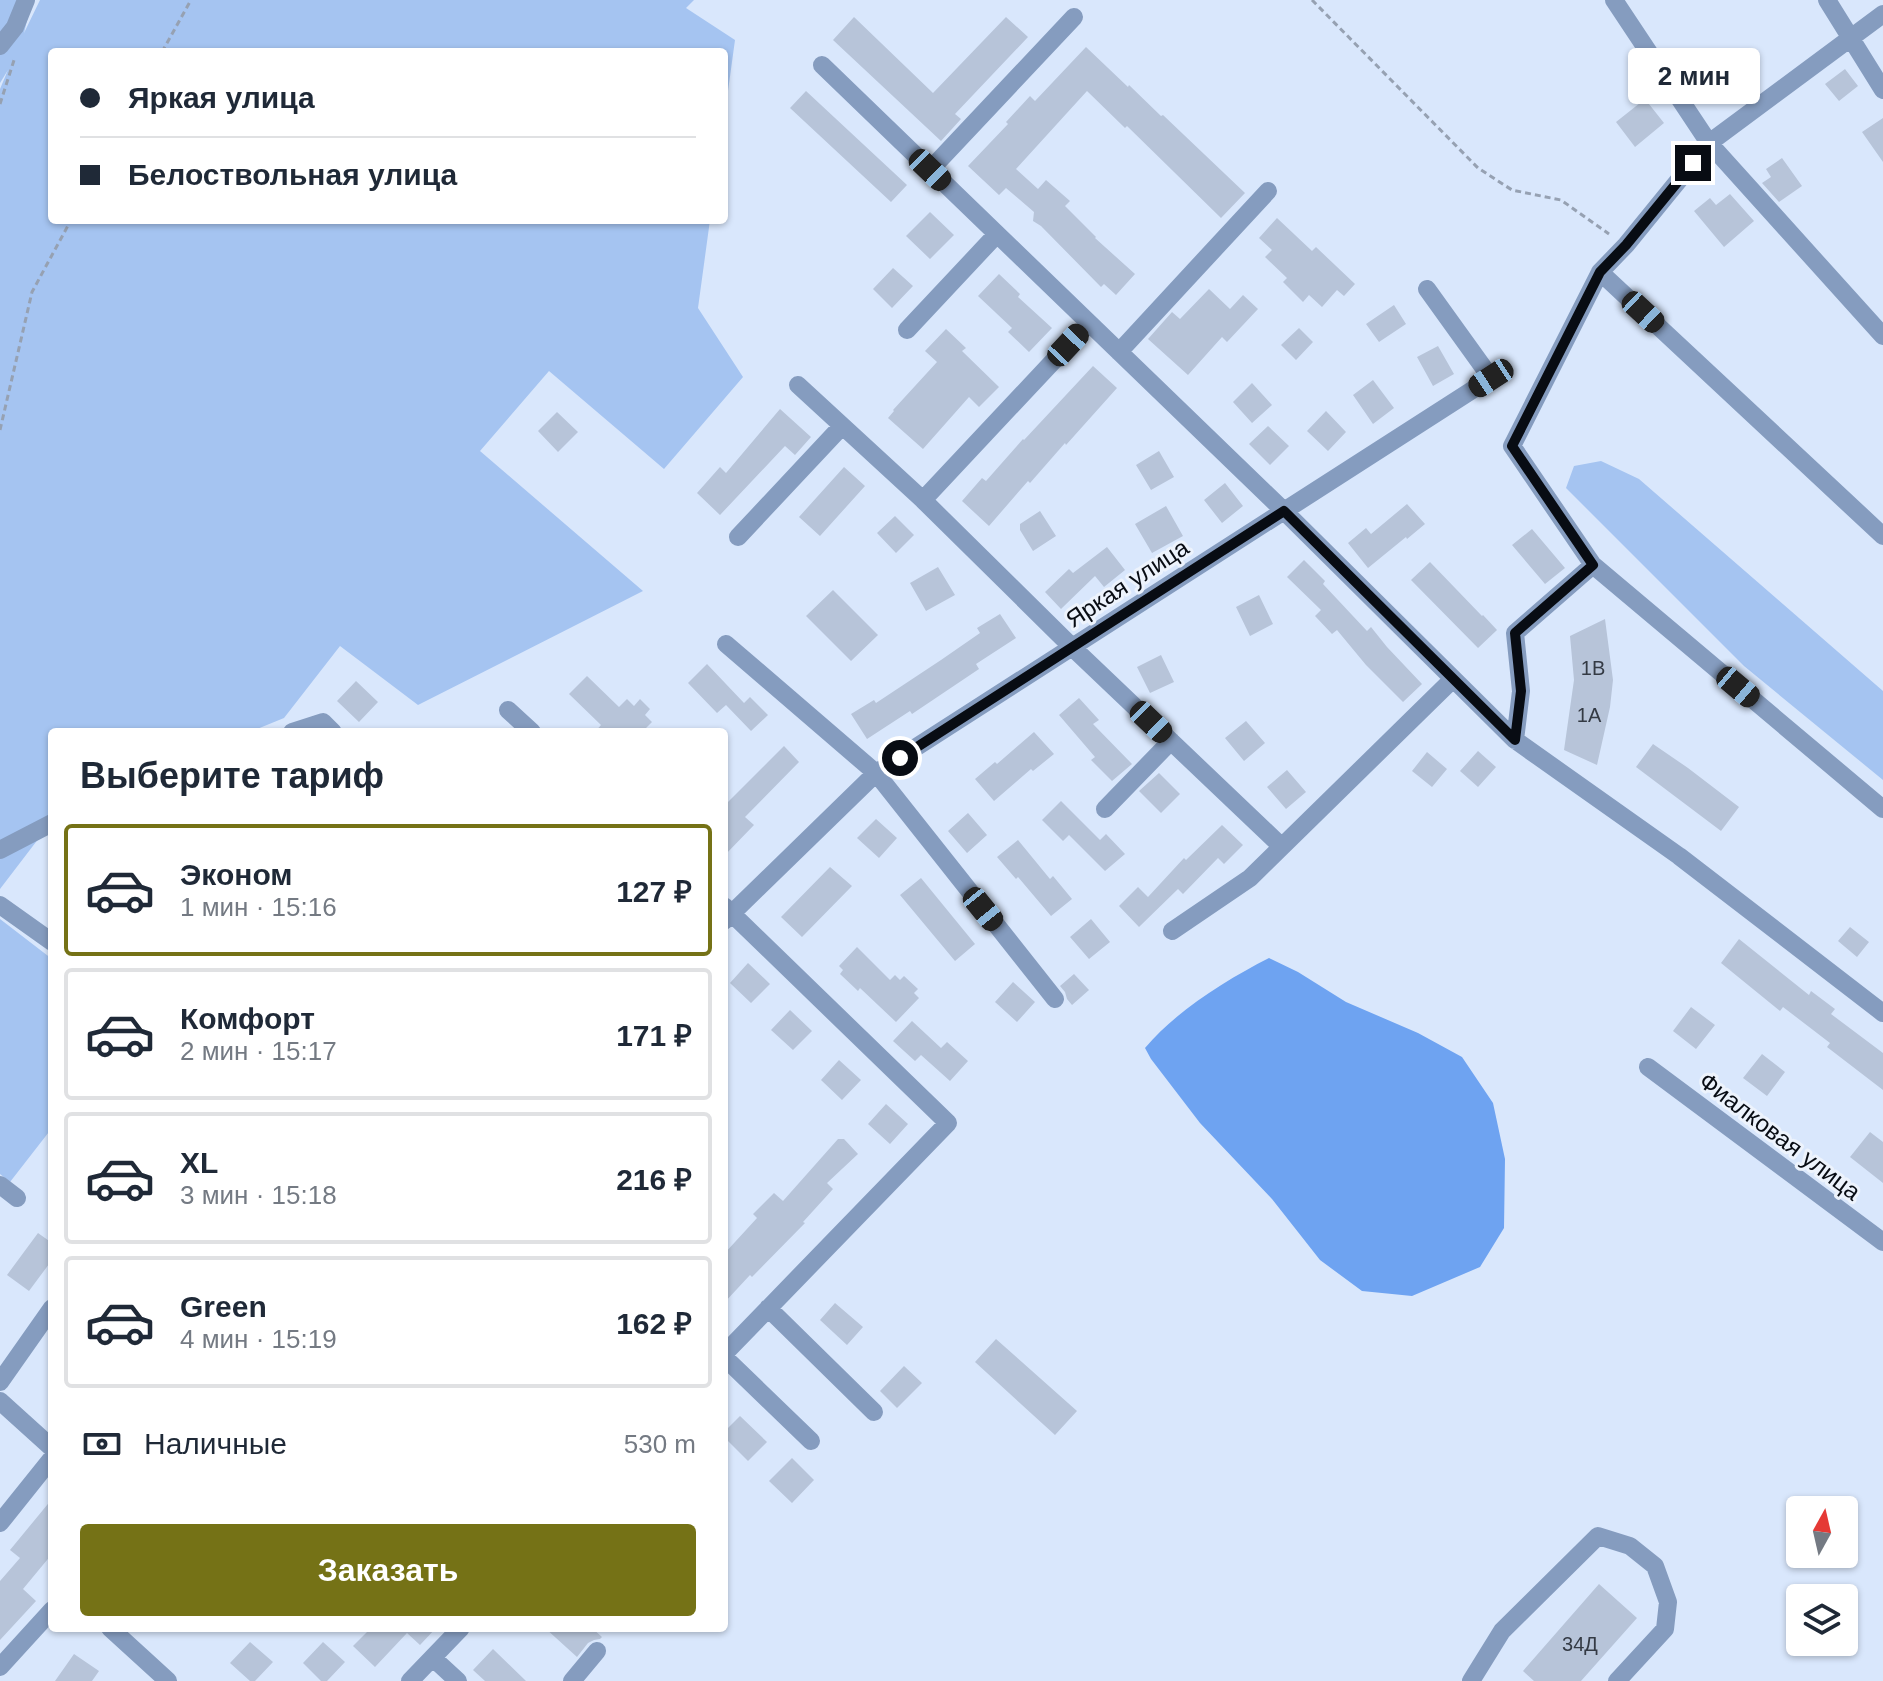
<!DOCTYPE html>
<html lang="ru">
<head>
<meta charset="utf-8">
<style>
	body { margin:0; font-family:Arial,sans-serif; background:#f6f6f7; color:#1f2937; height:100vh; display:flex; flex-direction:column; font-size:30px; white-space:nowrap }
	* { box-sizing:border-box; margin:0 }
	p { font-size:26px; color:#747a83 }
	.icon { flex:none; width:44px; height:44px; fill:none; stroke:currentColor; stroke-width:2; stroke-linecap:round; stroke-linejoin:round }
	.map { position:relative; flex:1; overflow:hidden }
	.details { position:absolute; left:48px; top:728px; width:680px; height:904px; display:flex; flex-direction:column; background:#fff; border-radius:8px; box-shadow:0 2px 6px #0004 }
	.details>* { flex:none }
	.banner { position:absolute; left:48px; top:48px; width:680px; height:176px; border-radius:8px; box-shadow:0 2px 6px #0004; display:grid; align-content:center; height:176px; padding:0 32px; background:#fff }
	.needle { width:52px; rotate:8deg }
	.buttons { position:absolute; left:1786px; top:1496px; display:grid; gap:16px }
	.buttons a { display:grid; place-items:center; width:72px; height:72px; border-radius:8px; background:#fff; box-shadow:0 2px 6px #0004; font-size:40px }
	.end { position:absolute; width:36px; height:36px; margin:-18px; border:10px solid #080c13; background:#fff; box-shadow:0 0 0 4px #fff }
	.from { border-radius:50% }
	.bubble { position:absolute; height:56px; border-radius:8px; background:#fff; box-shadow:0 2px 6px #0004; font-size:26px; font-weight:600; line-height:56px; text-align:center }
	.car { position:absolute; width:24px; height:48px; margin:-24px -12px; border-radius:10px; box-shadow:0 0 6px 2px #0007; background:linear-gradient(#222 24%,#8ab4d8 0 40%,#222 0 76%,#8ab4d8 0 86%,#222 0) }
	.banner b { display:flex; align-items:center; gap:28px; height:76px; font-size:30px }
	.banner b+b { border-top:2px solid #e0e1e3 }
	.banner i { width:20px; height:20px; background:#1f2937 }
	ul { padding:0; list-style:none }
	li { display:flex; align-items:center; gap:24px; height:132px; margin:0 16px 12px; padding:0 16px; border:4px solid #e0e1e3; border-radius:8px }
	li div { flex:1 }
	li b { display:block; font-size:30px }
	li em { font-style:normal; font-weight:600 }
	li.current { border-color:#757216 }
	li>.icon { width:72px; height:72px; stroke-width:1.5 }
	h2 { padding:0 32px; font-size:36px; line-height:96px }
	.pay { display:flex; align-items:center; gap:20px; height:88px; padding:0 32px; font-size:30px }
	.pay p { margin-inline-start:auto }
	.action { display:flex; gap:16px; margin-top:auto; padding:16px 32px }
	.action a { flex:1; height:92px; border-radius:8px; background:#757216; color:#fff; font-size:32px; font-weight:600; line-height:92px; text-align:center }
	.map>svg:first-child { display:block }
</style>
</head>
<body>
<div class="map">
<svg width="1883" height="1681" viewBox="0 0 1883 1681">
	<rect width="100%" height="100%" fill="#d9e7fc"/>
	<!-- green -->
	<path fill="#a5c4f1" d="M0,0h32l-8,33 16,-33h654l-8,8 49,32 -11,80v-68h-672v168h658l-12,88 45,69 -79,92 -115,-98 -69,80 163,140 -225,114 -78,-59 -56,72 -34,14h-198v89l-52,68v-800l8,-19 -8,13z
		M1601,461l38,18 244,212v89l-139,-114 -178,-178 8,-22z
		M0,919l52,40v169l-42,54 -10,-8z"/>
	<!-- water -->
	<path fill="#6ea3f1" d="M1269,958l29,14 48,30 72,31 44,24 31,46 12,56 -1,69 -24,39 -68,29 -50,-5 -42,-31 -48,-61 -72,-76 -49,-64 -6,-11c31,-37 81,-68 124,-90z"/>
	<!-- building -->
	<path fill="#b7c4d9" d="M854,17l79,76 73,-76 22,20 -73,77 6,5 -20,22 -108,-101z
		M1086,47l42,40 1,-2 32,31 2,-1 82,78 -24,25 -94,-92 -2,2 -38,-37 -71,78 22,20 8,-9 24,21 -5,5 31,31 -1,1 40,36 -19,21 -12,-11 -3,3 -60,-61 -8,-5 1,-9 -28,-24 -7,7 -31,-29 40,-42 -2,-2 24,-26 5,5z
		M1845,69l13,17 -19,15 -14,-17z
		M806,91l101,94 -16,17 -101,-94z
		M1645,99l19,24 -29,24 -19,-25z
		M1883,118v44l-21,-30z
		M1782,158l20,28 -23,16 -17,-19 9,-6 -5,-8z
		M1730,194l24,27 -30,26 -30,-36 16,-13 6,7z
		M930,212l24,23 -24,24 -24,-23z
		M1277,218l35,33 4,-4 39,37 -11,12 -7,-6 -15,17 -13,-12 -6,7 -20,-20 4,-4 -22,-21 7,-7 -13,-12z
		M893,268l20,18 -21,22 -19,-19z
		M999,274l21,20 -2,3 34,31 -23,24 -21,-20 4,-4 -34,-32z
		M1209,289l21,20 13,-14 15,14 -31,33 -5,-5 -34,38 -40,-36 24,-27 8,7z
		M1394,305l12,19 -27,18 -13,-18z
		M1299,328l14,14 -17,18 -15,-15z
		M946,329l20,19 -4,3 37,36 -20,20 -10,-10 -46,52 -35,-31 6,-7 -1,-1 44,-48 -12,-11z
		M1438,346l16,28 -21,12 -16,-29z
		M1093,366l24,22 -51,57 -1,-2 -35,40 -2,-2 -39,45 -27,-25 20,-23 4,3 37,-42 1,1z
		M1373,380l21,28 -21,16 -20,-29z
		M1252,383l20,22 -20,18 -19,-21z
		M780,409l31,28 -16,18 -10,-9 -65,69 -23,-22 23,-26 6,6z
		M1326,411l20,21 -18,19 -21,-20z
		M557,412l21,20 -20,20 -20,-21z
		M1268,426l21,20 -19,19 -21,-21z
		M1159,451l15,26 -23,13 -15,-25z
		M844,467l21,19 -45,50 -21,-19z
		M1225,483l18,23 -21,17 -18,-23z
		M1407,504l18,20 -18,15 -1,-2 -38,31 -20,-25 18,-15 5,6z
		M1166,506l17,30 -31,17 -17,-29z
		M1040,511l16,25 -23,15 -13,-21v-6z
		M895,516l19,19 -18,18 -19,-20z
		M1532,529l33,39 -20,16 -33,-39z
		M1107,547l18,23 -21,17 -9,-11 -34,33 -16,-17 24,-23 4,4z
		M1304,560l21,21 -2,3 44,47 4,-4 16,20 35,37 -19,18 -37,-37 -29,-35 -5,4 -17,-18 6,-6 -34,-33z
		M1430,562l52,54 1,-1 14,15 -19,18 -67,-68z
		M938,567l17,28 -29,16 -16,-28z
		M833,590l45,45 -27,26 -45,-45z
		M1259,595l14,29 -23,12 -14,-29z
		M1000,614l16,24 -40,26 3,5 -67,45 -2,-3 -43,28 -16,-25 23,-14 2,3 65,-43 39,-27 -3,-5z
		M1605,619l8,61 -3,27 -13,58 -33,-15 10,-70 -4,-44z
		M1161,655l13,27 -24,11 -13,-26z
		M707,664l37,39 6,-6 18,18 -17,16 -25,-26 -9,8 -29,-30z
		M587,676l32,31 8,-8 7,7 6,-7 10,10 -5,6 7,7 -10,10h-47l6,-7 -32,-31z
		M356,681l22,21 -19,20 -22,-21z
		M1079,698l20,22 -6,4 39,40 -20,17 -21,-21 4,-3 -36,-42z
		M1246,721l19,22 -21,18 -19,-23z
		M1034,732l20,22 -21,17 -2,-2 -37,32 -19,-22 20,-17 2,2z
		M1653,744l35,24 51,39 -18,24 -85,-64z
		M784,746l15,16 -54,55 9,8 -30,31v-50z
		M1478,751l18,16 -18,20 -18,-16z
		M1427,752l20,17 -15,18 -20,-16z
		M1287,770l19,22 -20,17 -19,-22z
		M1159,773l21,21 -19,19 -22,-22z
		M1061,801l39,39 6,-6 19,20 -20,17 -36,-36 -6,6 -21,-21z
		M968,813l19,22 -20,18 -19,-22z
		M876,819l21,19 -18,20 -22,-20z
		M1222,825l21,20 -19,19 -6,-6 -35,36 -5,-5 -39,38 -20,-21 19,-19 10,10 36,-39 2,2z
		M1018,840l32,39 3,-3 19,23 -21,17 -33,-39 -2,2 -19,-22z
		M830,867l22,19 -50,51 -21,-20z
		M921,878l54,66 -20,17 -55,-66z
		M1091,919l19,23 -21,17 -19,-22z
		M1850,927l19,15 -12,15 -19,-16z
		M1739,939l70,56 2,-4 24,18 -4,5 52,39v37l-56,-43 3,-4 -47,-36 -3,4 -59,-48z
		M857,947l33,33 5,-5 5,5 4,-4 14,13 -4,4 5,5 -23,24 -36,-34 -2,3 -18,-17 3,-4 -4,-4z
		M748,963l22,21 -19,19 -21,-20z
		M1074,974l15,16 -17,15 -5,-6 -2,-7 -5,-6z
		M1013,982l22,20 -18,20 -22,-20z
		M1691,1007l24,18 -19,24 -23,-18z
		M790,1010l22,21 -19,19 -22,-20z
		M912,1021l29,27 6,-6 21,19 -18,20 -29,-26 -6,6 -22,-20z
		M1762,1054l23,18 -18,24 -24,-18z
		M839,1060l22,20 -19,20 -21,-20z
		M886,1104l22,20 -18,20 -22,-20z
		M1870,1132l13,10v41l-33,-26z
		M838,1139h6l14,15 -31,29 6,6 -30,33 2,1 -53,54 -2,-2 -26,28v-49l33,-36 -4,-4 21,-21 9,8z
		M38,1233l14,10v17l-23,31 -22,-16z
		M835,1303l28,24 -16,18 -27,-25z
		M996,1339l81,72 -22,24 -80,-73z
		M904,1366l18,17 -25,25 -17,-17z
		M740,1416l27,26 -19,19 -24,-24v-5z
		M792,1458l22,22 -22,23 -23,-22z
		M52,1499v55l-29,35 13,12 -36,39v-59l20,-23 -10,-8z
		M1599,1584l38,34 -56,63h-47l-11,-10z
		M371,1628h65l-16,17 -13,-12 -32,34 -22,-21z
		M545,1628h47l10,9 -2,2 -6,1 -6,3 -11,14z
		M250,1642l23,20 -18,19h-5l-20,-18z
		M323,1642l22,20 -18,19h-6l-18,-18z
		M493,1649l33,32h-41l-12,-11z
		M74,1654l25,17 -7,10h-37z"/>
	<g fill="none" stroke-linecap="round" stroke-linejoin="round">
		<!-- path -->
		<path stroke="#96a1b2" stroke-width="3" stroke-dasharray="6 4" stroke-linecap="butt" d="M1312,0l166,168 34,22 49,10 48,34
			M162,52l29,-52
			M0,104l15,-47
			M0,430l32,-138 39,-72"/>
		<!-- minor -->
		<path stroke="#859cbf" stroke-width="18" d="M1614,0l95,143 174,193
			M1827,0l56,90
			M1883,14l-174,129 -83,102 -26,27 -88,174 81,119 290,244
			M0,46l15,-19 11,-27
			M822,65l462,446 231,229
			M930,170l144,-153
			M1600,272l283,264
			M907,330l90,-96
			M1119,352l149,-161
			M798,385l125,115 149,147 209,199
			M923,500l166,-177
			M738,537l104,-111
			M1593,565l-78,68 6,58 -6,49 164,116 204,157
			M726,644l150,129 179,226
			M508,710l24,22
			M292,732l31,-10 10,10
			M1105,809l66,-68
			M0,850l52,-27
			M0,905l52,37
			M724,906l224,217 -224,231
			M724,921l152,-148 615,-395 -64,-89
			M1172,931l78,-53 203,-199
			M1648,1067l235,175
			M0,1185l17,13
			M768,1308l106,104
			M724,1357l87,84
			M0,1382l52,-74
			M0,1401l52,47
			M0,1523l52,-65
			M110,1628l58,53
			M433,1658l25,23
			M0,1667l52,-57
			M410,1681l51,-53
			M572,1681l25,-30
			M1471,1681l31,-50 96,-95 32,10 25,20 13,36 -3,27 -48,52"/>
	</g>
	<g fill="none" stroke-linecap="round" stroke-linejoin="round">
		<!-- route -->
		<path stroke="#080c13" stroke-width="10" d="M900,758l384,-247 231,229 6,-49 -6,-58 78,-68 -81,-119 88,-174 26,-27 67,-82"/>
	</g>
	<g text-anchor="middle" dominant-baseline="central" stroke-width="6" stroke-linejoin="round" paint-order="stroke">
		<!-- number labels -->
		<g font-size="20" fill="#343a44">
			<text x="1593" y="668">1В</text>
			<text x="1589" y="715">1А</text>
			<text x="1580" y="1644">34Д</text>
		</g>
		<!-- street labels -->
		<g font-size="24" fill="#080c13" stroke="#edf3fc">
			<text transform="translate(1127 583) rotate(-33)">Яркая улица</text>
			<text transform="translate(1780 1136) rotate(37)">Фиалковая улица</text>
		</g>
	</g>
</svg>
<div class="buttons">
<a><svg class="needle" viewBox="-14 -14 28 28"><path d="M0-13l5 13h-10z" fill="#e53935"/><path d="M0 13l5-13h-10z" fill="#747a83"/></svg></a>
<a><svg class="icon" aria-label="layers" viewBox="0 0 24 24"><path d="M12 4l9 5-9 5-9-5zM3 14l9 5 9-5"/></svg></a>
</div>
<i class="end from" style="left:900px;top:758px"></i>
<i class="end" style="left:1693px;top:163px"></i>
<div class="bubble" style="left:1628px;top:48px;width:132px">2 мин</div>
<i class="car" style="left:930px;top:170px;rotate:134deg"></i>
<i class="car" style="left:1643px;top:312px;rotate:133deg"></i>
<i class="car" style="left:1068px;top:345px;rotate:43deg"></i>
<i class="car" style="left:1491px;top:378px;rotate:237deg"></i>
<i class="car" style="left:1738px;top:687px;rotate:130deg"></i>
<i class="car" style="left:1151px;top:722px;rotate:134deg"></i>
<i class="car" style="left:983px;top:909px;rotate:141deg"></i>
<div class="banner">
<b><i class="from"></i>Яркая улица</b>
<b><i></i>Белоствольная улица</b>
</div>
<section class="details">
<h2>Выберите тариф</h2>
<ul>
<li class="current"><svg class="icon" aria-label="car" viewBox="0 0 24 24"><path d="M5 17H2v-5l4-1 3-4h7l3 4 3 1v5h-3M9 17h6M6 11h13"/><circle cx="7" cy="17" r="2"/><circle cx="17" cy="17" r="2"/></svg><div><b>Эконом</b><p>1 мин · 15:16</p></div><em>127 ₽</em></li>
<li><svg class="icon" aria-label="car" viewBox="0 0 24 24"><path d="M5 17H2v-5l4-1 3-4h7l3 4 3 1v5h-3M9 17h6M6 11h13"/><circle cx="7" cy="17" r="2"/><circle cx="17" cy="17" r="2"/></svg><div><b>Комфорт</b><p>2 мин · 15:17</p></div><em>171 ₽</em></li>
<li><svg class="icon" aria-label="car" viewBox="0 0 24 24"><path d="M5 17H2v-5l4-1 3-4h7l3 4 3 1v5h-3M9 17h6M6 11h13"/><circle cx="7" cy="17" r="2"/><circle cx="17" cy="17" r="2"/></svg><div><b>XL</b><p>3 мин · 15:18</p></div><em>216 ₽</em></li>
<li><svg class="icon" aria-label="car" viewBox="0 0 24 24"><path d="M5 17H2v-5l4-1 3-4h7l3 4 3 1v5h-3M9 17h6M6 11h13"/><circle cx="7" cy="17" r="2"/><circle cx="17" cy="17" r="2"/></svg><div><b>Green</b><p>4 мин · 15:19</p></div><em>162 ₽</em></li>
</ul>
<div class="pay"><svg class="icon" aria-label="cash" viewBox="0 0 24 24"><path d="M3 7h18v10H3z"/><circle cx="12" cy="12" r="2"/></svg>Наличные<p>530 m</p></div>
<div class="action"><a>Заказать</a></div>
</section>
</div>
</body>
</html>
